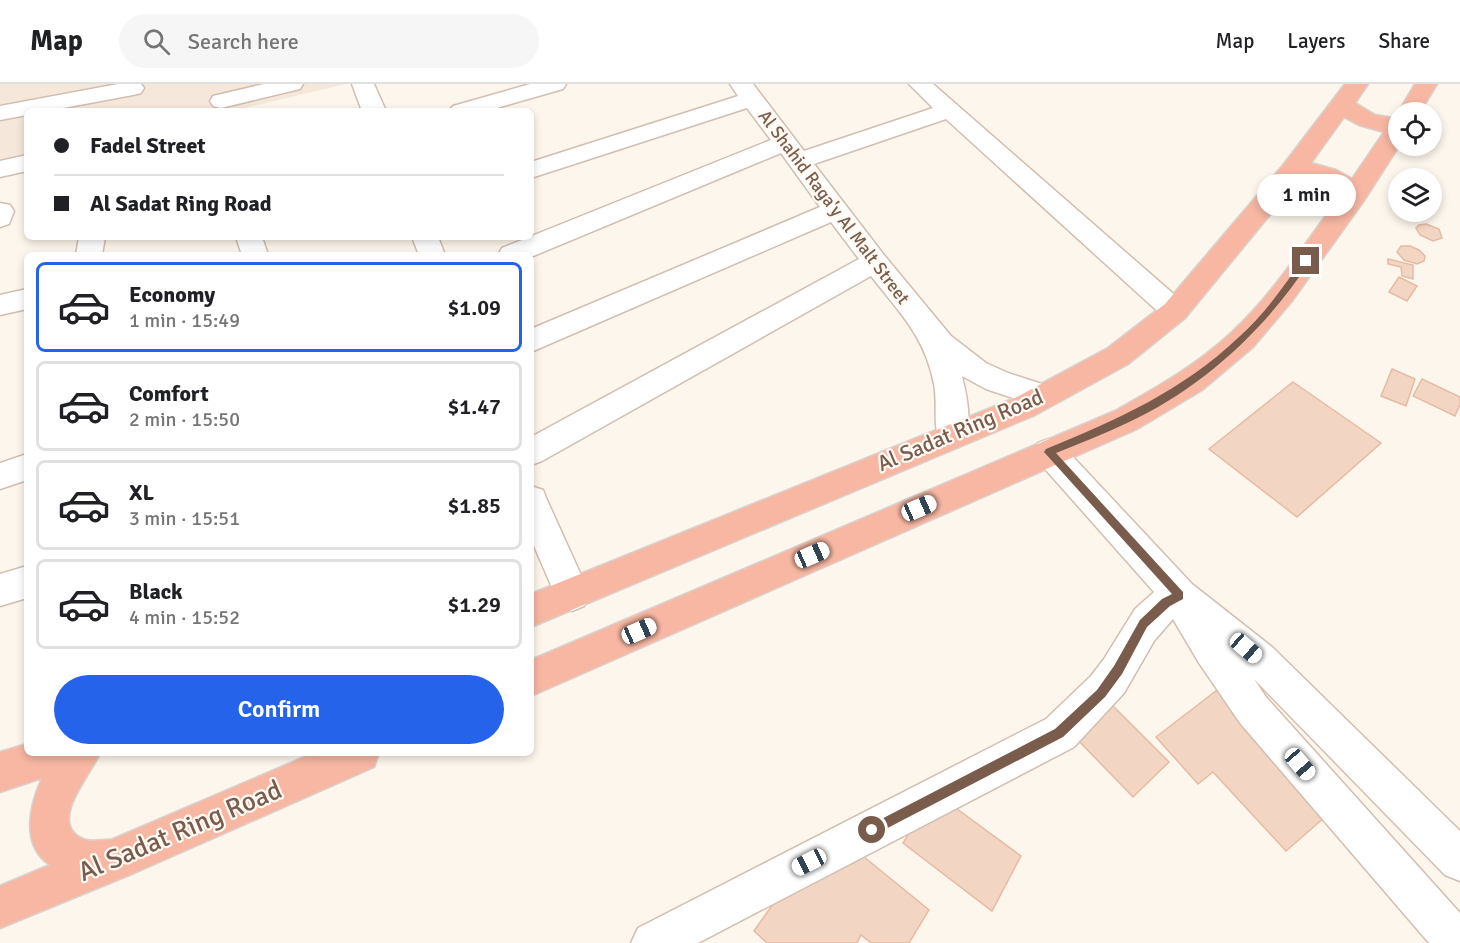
<!DOCTYPE html>
<html lang="en">
<head>
<meta charset="utf-8">
<style>
	body { margin:0; font-family:Signika,sans-serif; background:#f6f6f6; color:#202124; height:100vh; display:flex; flex-direction:column; font-size:22px; white-space:nowrap }
	* { box-sizing:border-box; margin:0 }
	p { font-size:20px; color:#757577 }
	.icon { flex:none; width:33px; height:33px; fill:none; stroke:currentColor; stroke-width:2; stroke-linecap:round; stroke-linejoin:round }
	.map { position:relative; flex:1; overflow:hidden }
	.details { position:absolute; left:24px; top:168px; width:510px; height:504px; display:flex; flex-direction:column; background:#fff; border-radius:9px; box-shadow:0 3px 9px #0003 }
	.details>* { flex:none }
	.top-card { position:absolute; left:24px; top:24px; width:510px; height:132px; border-radius:9px; box-shadow:0 3px 9px #0003; display:grid; align-content:center; height:132px; padding:0 30px; background:#fff }
	.tools { position:absolute; left:1388px; top:18px; display:grid; gap:12px }
	.tools a { display:grid; place-items:center; width:54px; height:54px; border-radius:50%; background:#fff; box-shadow:0 3px 9px #0003; font-size:30px }
	.end { position:absolute; width:27px; height:27px; margin:-14px; border:8px solid #7a5c4d; background:#fff; box-shadow:0 0 0 3px #fff }
	.from { border-radius:50% }
	.bubble { position:absolute; height:42px; border-radius:21px; background:#fff; box-shadow:0 3px 9px #0003; font-size:20px; font-weight:600; line-height:42px; text-align:center }
	.car { position:absolute; width:18px; height:36px; margin:-18px -9px; border-radius:8px; box-shadow:0 0 4px 2px #0007; background:linear-gradient(#fff 24%,#345 0 40%,#fff 0 76%,#345 0 86%,#fff 0) }
	.top-card b { display:flex; align-items:center; gap:21px; height:57px; font-size:22px }
	.top-card b+b { border-top:2px solid #e0e0e0 }
	.top-card i { width:15px; height:15px; background:#202124 }
	ul { padding:10px 0 0; list-style:none }
	li { display:flex; align-items:center; gap:18px; height:90px; margin:0 12px 9px; padding:0 18px; border:3px solid #e0e0e0; border-radius:9px }
	li div { flex:1 }
	li b { display:block; font-size:22px }
	li em { font-style:normal; font-weight:600 }
	li.current { border-color:#2563eb }
	li>.icon { width:54px; height:54px; stroke-width:1.5 }
	.cta { display:flex; gap:12px; margin-top:auto; padding:12px 30px }
	.cta a { flex:1; height:69px; border-radius:36px; background:#2563eb; color:#fff; font-size:24px; font-weight:600; line-height:69px; text-align:center }
	header { display:flex; align-items:center; gap:36px; box-sizing:border-box; height:84px; padding:0 30px; background:#fff; border-bottom:2px solid #e0e0e0 }
	header strong { font-size:28px }
	nav { display:flex; gap:33px; margin-inline-start:auto; font-size:21px }
	.search { width:420px; height:54px; background:#f6f6f6; display:flex; align-items:center; gap:15px; box-sizing:border-box; padding:0 21px; border-radius:33px; color:#757577; font-size:22px }
	.map>svg:first-child { display:block }
</style>
</head>
<body>
<header>
<strong>Map</strong>
<div class="search"><svg class="icon" aria-label="search" viewBox="0 0 24 24"><circle cx="10" cy="10" r="6"/><path d="M15 15l6 6"/></svg>Search here</div>
<nav><a>Map</a><a>Layers</a><a>Share</a></nav>
</header>
<div class="map">
<svg width="1460" height="859" viewBox="0 0 1460 859">
	<rect width="100%" height="100%" fill="#fdf6ec"/>
	<!-- residential -->
	<path fill="#f5e8da" d="M0,0h346l-114,27h-205v48l-27,7z"/>
	<!-- building -->
	<path fill="#f3d5c3" stroke="#e6bba3" stroke-width="1.5" d="M1426,140l13,5 3,9 -9,3 -13,-6 -4,-7 3,-3z
		M1401,162h9l9,4 6,6 -1,5 -7,3 -13,-4 -7,-8z
		M1388,175l25,6v14l-11,-3 -1,-9 -13,-3z
		M1399,193l18,9 -10,15 -18,-9z
		M1392,285l23,10 -9,27 -25,-10z
		M1422,295l38,18v8l-5,11 -42,-20z
		M1293,298l88,61 -84,74 -88,-68z
		M1225,600l116,119 -55,48 -73,-79 -15,12 -42,-47z
		M1110,619l59,59 -36,35 -60,-62z
		M934,708l87,64 -29,55 -89,-68z
		M853,764l76,62 -20,33h-38l-10,-8 -4,8h-90l-13,-12 33,-47z"/>
	<g fill="none" stroke-linecap="round" stroke-linejoin="round">
		<!-- minor casing -->
		<g stroke="#d1beb0" stroke-width="3">
			<path id="minor" d="M118,0h23l3,4 -3,5 -8,2 -86,16h-20v4l-27,5v-14z
				M264,0h39l-3,5 -79,19 -8,-2 -3,-5 3,-5z
				M352,0h22l12,27h-24z
				M530,0h36l-3,5 -77,22h-37l4,-5z
				M730,0h23l51,67 129,-43 -24,-24h24l252,220 4,7 -4,7 -10,3 -10,-3 -219,-199 -132,45 70,91 67,81 35,27 22,10 46,15 4,8 -4,8 -11,4 -57,-19 -24,-13c5,21 11,48 1,68l-11,4 -11,-4c-9,-17 -3,-41 -7,-60 -9,-47 -34,-71 -63,-108l-329,185 -11,4v-28l328,-178 -28,-37 -300,130v-23l289,-122 -39,-54 -250,104v-2h-33l4,-7 269,-108 -24,-32 -216,70v-16l207,-66z
				M27,71v16l-27,6v-16z
				M0,119l10,2 4,6 -5,13 -9,3z
				M79,153h26l-3,18h-26z
				M236,153h26l6,18h-26z
				M412,153h26l7,18h-26z
				M27,205v20l-27,6v-20z
				M1049,355l11,4 132,141 80,63 188,184v50l-15,-6 -191,-196 12,18 194,216v30h-31l-189,-220 -41,-60 -26,-44 -19,22 -30,52 -50,54 -376,196h-67l7,-15 408,-209 45,-43 13,-17 31,-50 19,-17 -116,-131 -5,-9 5,-9z
				M27,370v26l-27,9v-26z
				M531,402l12,4 4,10 43,95 -6,11 -12,5 -12,-5 -29,-67z
				M27,482v32l-27,8v-32z"/>
		</g>
		<!-- highway casing -->
		<g stroke="#dad1cd" stroke-width="3">
			<path id="highway" d="M1345,0h23l-13,19 20,12 23,4 1,27 -36,56 -71,99 -39,46 -51,43 -65,39 -606,267v-36l584,-249c41,-23 82,-46 117,-79 42,-39 74,-90 108,-136 -11,-11 -23,-17 -40,-18l-115,140 -57,46 -93,51 -504,212v-33l482,-195 95,-51 57,-44 119,-140zM1344,33l15,8 25,7 -32,47 -16,-9 -25,-7z
				M1415,0h22l-17,28 -22,1z
				M27,660v9h73c-8,20 -54,70 -17,86 9,4 20,0 28,1l203,-87h65l-5,14 -240,106 -134,55v-42l50,-21c-30,-20 -20,-60 -8,-87l-42,14v-40z"/>
		</g>
		<!-- minor -->
		<use href="#minor" fill="#fff" fill-rule="evenodd"/>
		<!-- highway -->
		<use href="#highway" fill="#f7b7a3" fill-rule="evenodd"/>
	</g>
	<!-- route -->
	<path fill="#7a5c4d" d="M1303,175l7,2c-45,69 -108,127 -183,162 -23,11 -47,20 -71,30l127,139v7l-13,7 -23,21 -25,47 -17,23 -42,40 -187,97h-8v-8l187,-97 42,-39 17,-24 26,-46 22,-21 10,-5 -128,-142 2,-3c71,-29 136,-58 193,-112 25,-22 45,-51 64,-78z"/>
	<g text-anchor="middle" dominant-baseline="central" stroke-width="4.5" stroke-linejoin="round" paint-order="stroke">
		<!-- far-street labels -->
		<g font-size="18" fill="#7a5c4d" stroke="#fffaf3">
			<text transform="translate(834 123) rotate(53)">Al Shahid Raga'y Al Malt Street</text>
		</g>
		<!-- street labels -->
		<g font-size="22" fill="#7a5c4d" stroke="#fffaf3">
			<text transform="translate(960 346) rotate(-23)">Al Sadat Ring Road</text>
		</g>
		<!-- near-street labels -->
		<g font-size="27" fill="#7a5c4d" stroke="#fffaf3">
			<text transform="translate(180 747) rotate(-23)">Al Sadat Ring Road</text>
		</g>
	</g>
</svg>
<div class="tools">
<a><svg class="icon" aria-label="locate" viewBox="0 0 24 24"><circle cx="12" cy="12" r="6"/><path d="M12 2v4M12 18v4M2 12h4M18 12h4"/></svg></a>
<a><svg class="icon" aria-label="layers" viewBox="0 0 24 24"><path d="M12 4l9 5-9 5-9-5zM3 14l9 5 9-5"/></svg></a>
</div>
<i class="end from" style="left:872px;top:746px"></i>
<i class="end" style="left:1306px;top:177px"></i>
<div class="bubble" style="left:1257px;top:90px;width:99px">1 min</div>
<i class="car" style="left:919px;top:424px;rotate:66deg"></i>
<i class="car" style="left:812px;top:471px;rotate:66deg"></i>
<i class="car" style="left:639px;top:547px;rotate:66deg"></i>
<i class="car" style="left:1246px;top:564px;rotate:131deg"></i>
<i class="car" style="left:1300px;top:680px;rotate:139deg"></i>
<i class="car" style="left:809px;top:778px;rotate:243deg"></i>
<div class="top-card">
<b><i class="from"></i>Fadel Street</b>
<b><i></i>Al Sadat Ring Road</b>
</div>
<section class="details">
<ul>
<li class="current"><svg class="icon" aria-label="car" viewBox="0 0 24 24"><path d="M5 17H2v-5l4-1 3-4h7l3 4 3 1v5h-3M9 17h6M6 11h13"/><circle cx="7" cy="17" r="2"/><circle cx="17" cy="17" r="2"/></svg><div><b>Economy</b><p>1 min · 15:49</p></div><em>$1.09</em></li>
<li><svg class="icon" aria-label="car" viewBox="0 0 24 24"><path d="M5 17H2v-5l4-1 3-4h7l3 4 3 1v5h-3M9 17h6M6 11h13"/><circle cx="7" cy="17" r="2"/><circle cx="17" cy="17" r="2"/></svg><div><b>Comfort</b><p>2 min · 15:50</p></div><em>$1.47</em></li>
<li><svg class="icon" aria-label="car" viewBox="0 0 24 24"><path d="M5 17H2v-5l4-1 3-4h7l3 4 3 1v5h-3M9 17h6M6 11h13"/><circle cx="7" cy="17" r="2"/><circle cx="17" cy="17" r="2"/></svg><div><b>XL</b><p>3 min · 15:51</p></div><em>$1.85</em></li>
<li><svg class="icon" aria-label="car" viewBox="0 0 24 24"><path d="M5 17H2v-5l4-1 3-4h7l3 4 3 1v5h-3M9 17h6M6 11h13"/><circle cx="7" cy="17" r="2"/><circle cx="17" cy="17" r="2"/></svg><div><b>Black</b><p>4 min · 15:52</p></div><em>$1.29</em></li>
</ul>
<div class="cta"><a>Confirm</a></div>
</section>
</div>
</body>
</html>
